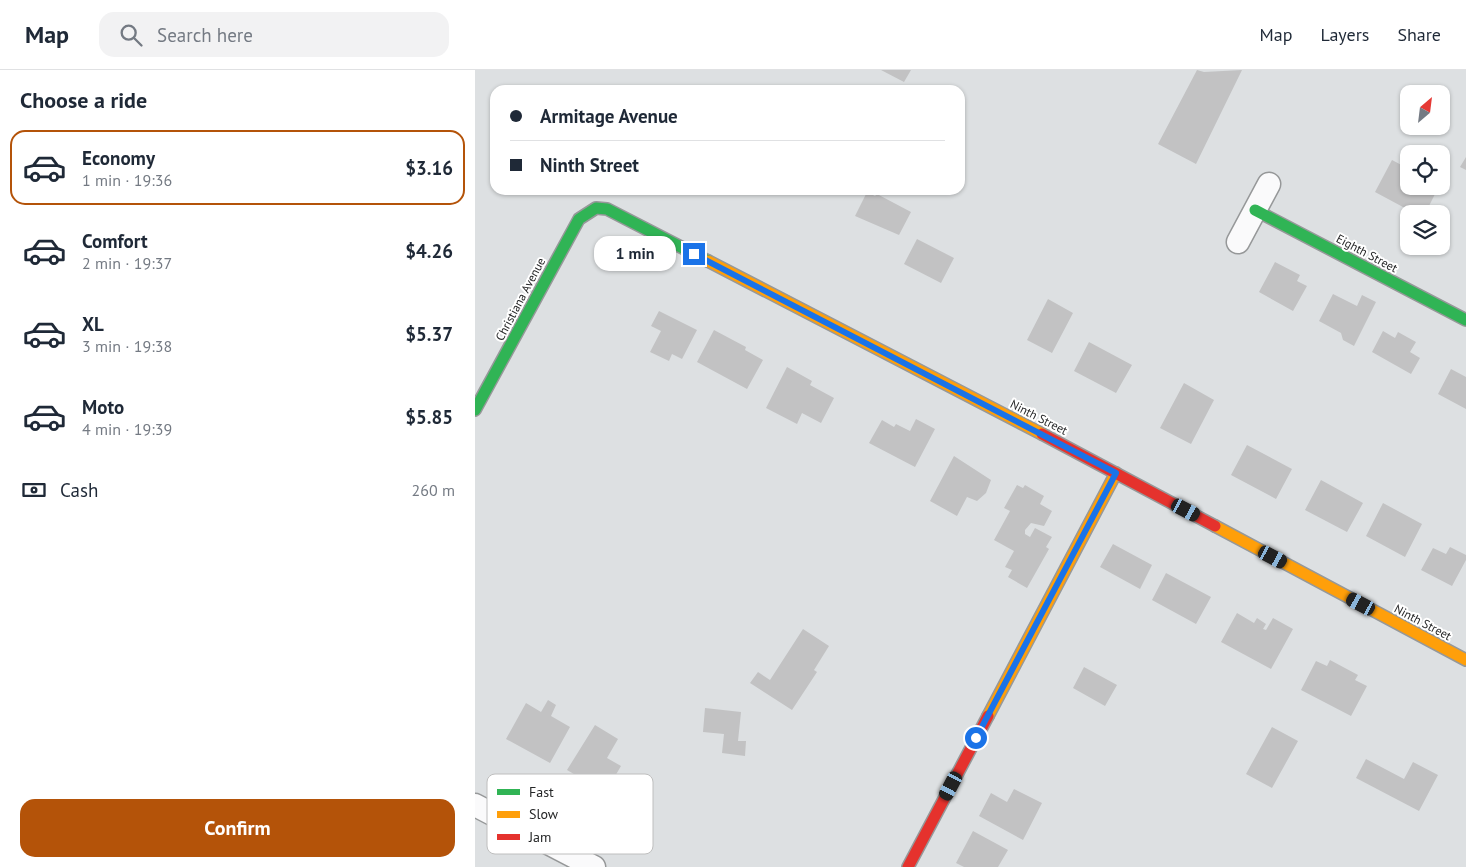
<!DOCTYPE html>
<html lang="en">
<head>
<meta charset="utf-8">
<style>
	body { margin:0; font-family:"PT Sans",sans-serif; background:#f2f2f3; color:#1f2937; height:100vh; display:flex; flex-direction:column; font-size:19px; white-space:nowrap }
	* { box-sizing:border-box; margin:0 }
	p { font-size:16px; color:#747a83 }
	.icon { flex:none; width:28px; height:28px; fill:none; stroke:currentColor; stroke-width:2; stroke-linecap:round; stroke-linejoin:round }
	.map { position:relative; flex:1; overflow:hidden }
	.details { display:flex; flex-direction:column; background:#fff; width:475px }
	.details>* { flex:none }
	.guide { position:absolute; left:15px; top:15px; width:475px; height:110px; border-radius:15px; box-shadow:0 1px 4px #0004; display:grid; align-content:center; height:110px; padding:0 20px; background:#fff }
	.needle { width:32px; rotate:28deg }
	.controls { position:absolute; left:925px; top:15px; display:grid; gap:10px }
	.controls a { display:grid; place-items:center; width:50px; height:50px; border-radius:10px; background:#fff; box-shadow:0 1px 4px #0004; font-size:25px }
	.end { position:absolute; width:22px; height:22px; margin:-11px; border:6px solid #1a73e8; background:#fff; box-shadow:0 0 0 2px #fff }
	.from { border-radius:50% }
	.bubble { position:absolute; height:35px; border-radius:15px; background:#fff; box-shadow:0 1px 4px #0004; font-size:16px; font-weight:800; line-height:35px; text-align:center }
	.car { position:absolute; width:15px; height:30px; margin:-15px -8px; border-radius:6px; box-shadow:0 0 4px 1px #0007; background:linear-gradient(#222 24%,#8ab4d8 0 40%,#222 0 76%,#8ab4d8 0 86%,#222 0) }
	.guide b { display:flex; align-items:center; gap:18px; height:48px; font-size:19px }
	.guide b+b { border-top:1px solid #e0e1e3 }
	.guide i { width:12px; height:12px; background:#1f2937 }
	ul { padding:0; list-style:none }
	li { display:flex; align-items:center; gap:15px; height:75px; margin:0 10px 8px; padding:0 10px; border:2px solid transparent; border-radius:15px }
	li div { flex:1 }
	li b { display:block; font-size:19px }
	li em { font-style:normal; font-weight:800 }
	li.current { border-color:#b45309 }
	li>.icon { width:45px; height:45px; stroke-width:1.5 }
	h2 { padding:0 20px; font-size:22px; line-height:60px }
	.pay { display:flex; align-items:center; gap:12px; height:55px; padding:0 20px; font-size:19px }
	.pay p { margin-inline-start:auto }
	.action { display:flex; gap:10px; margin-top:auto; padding:10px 20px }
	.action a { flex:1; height:58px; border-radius:15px; background:#b45309; color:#fff; font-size:20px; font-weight:800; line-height:58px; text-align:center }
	header { display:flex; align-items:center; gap:30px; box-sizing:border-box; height:70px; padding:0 25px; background:#fff; border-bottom:1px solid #e0e1e3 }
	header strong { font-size:24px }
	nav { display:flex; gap:28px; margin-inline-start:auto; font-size:18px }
	.search { width:350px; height:45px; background:#f2f2f3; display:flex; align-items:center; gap:12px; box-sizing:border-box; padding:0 18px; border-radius:15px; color:#747a83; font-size:19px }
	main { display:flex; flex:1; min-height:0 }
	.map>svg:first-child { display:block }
</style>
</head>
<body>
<header>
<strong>Map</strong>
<div class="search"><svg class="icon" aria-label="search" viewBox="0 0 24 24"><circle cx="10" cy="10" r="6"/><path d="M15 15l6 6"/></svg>Search here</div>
<nav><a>Map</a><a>Layers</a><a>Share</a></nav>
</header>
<main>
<section class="details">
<h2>Choose a ride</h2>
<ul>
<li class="current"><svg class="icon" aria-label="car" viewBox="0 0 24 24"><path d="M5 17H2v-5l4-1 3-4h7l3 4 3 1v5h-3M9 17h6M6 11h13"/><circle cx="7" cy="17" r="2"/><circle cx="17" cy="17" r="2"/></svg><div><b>Economy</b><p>1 min · 19:36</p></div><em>$3.16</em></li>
<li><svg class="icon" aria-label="car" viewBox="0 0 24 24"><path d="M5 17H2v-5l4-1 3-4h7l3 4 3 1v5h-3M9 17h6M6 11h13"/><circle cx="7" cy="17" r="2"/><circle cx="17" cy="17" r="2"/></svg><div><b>Comfort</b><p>2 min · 19:37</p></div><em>$4.26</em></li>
<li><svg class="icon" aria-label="car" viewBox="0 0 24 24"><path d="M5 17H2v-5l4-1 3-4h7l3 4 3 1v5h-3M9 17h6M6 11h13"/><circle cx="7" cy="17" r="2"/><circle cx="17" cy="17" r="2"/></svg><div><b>XL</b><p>3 min · 19:38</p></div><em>$5.37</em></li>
<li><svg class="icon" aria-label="car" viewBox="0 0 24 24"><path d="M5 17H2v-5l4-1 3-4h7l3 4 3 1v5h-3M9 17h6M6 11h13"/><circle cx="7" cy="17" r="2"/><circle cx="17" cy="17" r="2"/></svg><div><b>Moto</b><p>4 min · 19:39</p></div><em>$5.85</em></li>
</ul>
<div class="pay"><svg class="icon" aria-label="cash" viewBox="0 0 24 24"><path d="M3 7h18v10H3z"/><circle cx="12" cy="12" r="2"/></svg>Cash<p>260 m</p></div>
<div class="action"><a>Confirm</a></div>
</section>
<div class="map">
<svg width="991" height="797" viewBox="0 0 991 797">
	<rect width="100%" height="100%" fill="#dde0e2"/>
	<!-- building -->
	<path fill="#c2c2c3" d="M406,0h30l-7,12z
		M722,0l7,2 38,-2 -46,94 -38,-20z
		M991,87v13l-6,-3z
		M917,90l17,9v17h30l-14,28h-9l-41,-22z
		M392,122l8,4 2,-2 34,18 -12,23 -44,-19z
		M442,169l37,19 -13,25 -37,-19z
		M800,192l25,13 -3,6 10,5 -14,25 -34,-19z
		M858,224l24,12 5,-11 14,7 -22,44 -11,-6 -2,-7 -22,-12z
		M573,229l25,14 -21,40 -25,-13z
		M184,241l38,19 -15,29 -10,-5 -3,7 -19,-9 11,-21 -10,-5z
		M239,260l32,17 -1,3 18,10 -16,29 -50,-27z
		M908,261l12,7 3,-6 18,10 -6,10 10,6 -9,16 -39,-22z
		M614,272l43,23 -16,28 -42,-22z
		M312,297l25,14 -2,4 24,13 -13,25 -19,-10 -5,11 -31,-16z
		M976,299l15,8v32l-28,-15z
		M709,313l30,17 -23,44 -31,-16z
		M441,349l19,10 -20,38 -46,-24 13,-23 12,7 2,-3 14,7z
		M772,375l45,24 -16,30 -45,-24z
		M479,386l37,24 -5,13 -9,8 -10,-4 -10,19 -27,-15z
		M846,410l42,23 -16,29 -42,-22z
		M542,415l6,3 2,-3 19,11 -4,8 12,7 -8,15 -13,-3 -6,7v4l5,3 5,-9 17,9 -6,10 3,2 -22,39 -19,-11 4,-7 -7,-3 9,-16 -20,-11 16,-29 -6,-3z
		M908,433l39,21 -17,33 -39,-21z
		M638,474l39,21 -12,24 -40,-22z
		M975,477l16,8v5l-14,26 -31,-16 12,-22 13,6z
		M691,503l45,24 -15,27 -44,-24z
		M762,543l17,10 3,-5 9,6 -3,5 3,1 7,-12 20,11 -22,40 -50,-27z
		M328,559l26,17 -15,24 3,2 -25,38 -42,-27 8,-11 12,8z
		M855,590l28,15 -3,5 12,6 -16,30 -50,-26 15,-29 11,5z
		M609,597l33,18 -12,21 -32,-18z
		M73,630l8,5 -5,11 19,11 -20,36 -44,-24 20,-36 15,9z
		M230,638l36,4 -3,29h8l-1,15 -23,-3 2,-19 -21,-2z
		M120,655l23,14 -11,19 14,8 -10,17 -14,-9 -6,10 -24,-14z
		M797,657l26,14 -26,47 -26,-14z
		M891,689l38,20 9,-17 25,13 -19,36 -63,-33z
		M539,719l28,14 -19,37 -44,-24 12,-23 16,9z
		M498,761l35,19 -10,17h-34l-8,-4z"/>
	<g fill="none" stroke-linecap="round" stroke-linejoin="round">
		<!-- street casing -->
		<g stroke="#969899" stroke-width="25">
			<path id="street" d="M763,172l31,-58
				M0,735l119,62"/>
		</g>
		<!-- fast casing -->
		<g stroke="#969899" stroke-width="14">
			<path id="fast" d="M780,140l211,110
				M0,340l104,-191 17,-11 11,1 101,52"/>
		</g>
		<!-- slow casing -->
		<g stroke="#969899" stroke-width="14">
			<path id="slow" d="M233,191l334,173
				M740,456l251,134
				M513,646l128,-243"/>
		</g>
		<!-- jam casing -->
		<g stroke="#969899" stroke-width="14">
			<path id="jam" d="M567,364l173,92
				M433,797l80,-151"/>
		</g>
		<!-- street -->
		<use href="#street" stroke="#fafafb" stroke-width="22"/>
		<!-- fast -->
		<use href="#fast" stroke="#30b455" stroke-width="11"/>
		<!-- slow -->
		<use href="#slow" stroke="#ff9f0a" stroke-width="11"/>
		<!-- jam -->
		<use href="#jam" stroke="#e5322d" stroke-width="11"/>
	</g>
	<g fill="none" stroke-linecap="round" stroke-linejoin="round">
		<!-- route -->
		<path stroke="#1a73e8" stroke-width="6" d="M219,184l422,219 -140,265"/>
	</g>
	<g text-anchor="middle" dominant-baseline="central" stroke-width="4" stroke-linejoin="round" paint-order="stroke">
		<!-- street labels -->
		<g font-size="12" fill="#252627" stroke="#fff">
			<text transform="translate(892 183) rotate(28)">Eighth Street</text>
			<text transform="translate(45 229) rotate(-62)">Christiana Avenue</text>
			<text transform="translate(564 347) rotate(27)">Ninth Street</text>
			<text transform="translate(948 552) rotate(28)">Ninth Street</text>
		</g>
	</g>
	<!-- legend -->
	<rect x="12" y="704" width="166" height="80" rx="8" fill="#fff" stroke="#bebebe" stroke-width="1"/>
	<rect x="22" y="719" width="23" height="6" fill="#30b455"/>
	<rect x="22" y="741" width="23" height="7" fill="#ff9f0a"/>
	<rect x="22" y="764" width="23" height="6" fill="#e5322d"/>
	<g font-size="14" fill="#252627">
		<text x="54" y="727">Fast</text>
		<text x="54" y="749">Slow</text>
		<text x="54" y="772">Jam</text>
	</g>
</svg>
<div class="controls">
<a><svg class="needle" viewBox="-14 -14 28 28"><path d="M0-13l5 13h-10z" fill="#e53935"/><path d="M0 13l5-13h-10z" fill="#747a83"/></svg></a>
<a><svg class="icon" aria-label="locate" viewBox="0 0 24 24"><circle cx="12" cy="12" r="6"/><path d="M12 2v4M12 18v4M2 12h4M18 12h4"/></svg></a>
<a><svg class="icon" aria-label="layers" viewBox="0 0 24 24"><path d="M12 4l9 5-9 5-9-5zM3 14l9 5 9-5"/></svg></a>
</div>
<i class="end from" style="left:501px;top:668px"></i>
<i class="end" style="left:219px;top:184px"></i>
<div class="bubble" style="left:119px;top:166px;width:82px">1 min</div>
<i class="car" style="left:711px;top:440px;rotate:118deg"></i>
<i class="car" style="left:798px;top:487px;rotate:118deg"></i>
<i class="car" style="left:886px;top:534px;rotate:298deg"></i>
<i class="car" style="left:476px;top:716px;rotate:208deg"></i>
<div class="guide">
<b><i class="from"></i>Armitage Avenue</b>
<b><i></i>Ninth Street</b>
</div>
</div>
</main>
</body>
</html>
